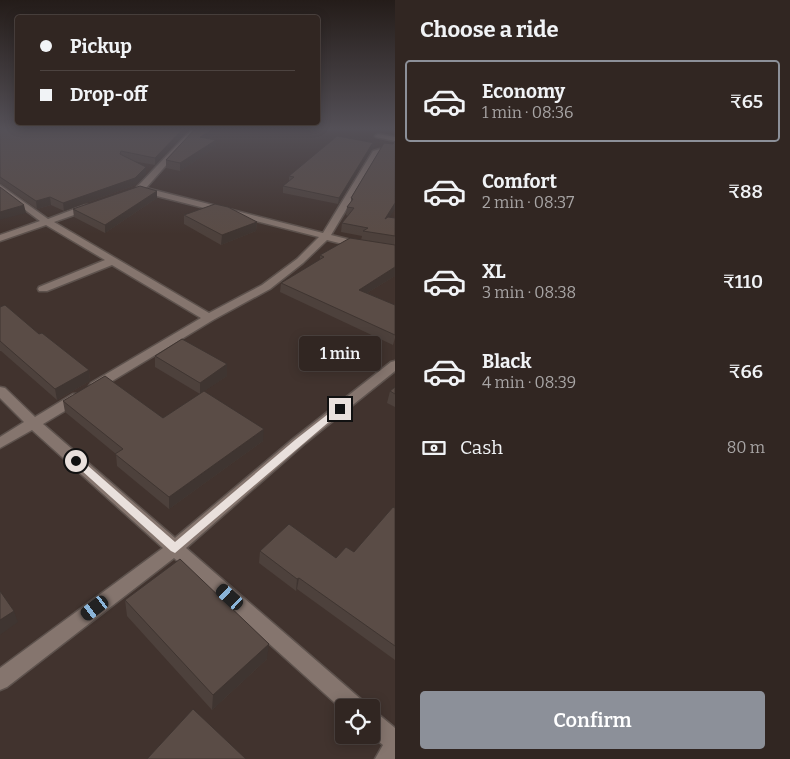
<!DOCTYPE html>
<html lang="en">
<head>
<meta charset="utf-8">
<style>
	body { margin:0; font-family:Bitter,serif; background:#392e2a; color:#f1f3f6; height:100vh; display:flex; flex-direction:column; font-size:19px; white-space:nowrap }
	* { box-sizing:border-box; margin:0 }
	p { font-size:16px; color:#a8a5a5 }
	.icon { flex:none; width:28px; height:28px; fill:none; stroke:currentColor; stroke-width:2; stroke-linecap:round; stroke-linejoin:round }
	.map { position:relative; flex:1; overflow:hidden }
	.sheet { display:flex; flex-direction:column; background:#312622; width:395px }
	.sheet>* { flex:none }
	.hud { position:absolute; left:15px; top:15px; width:305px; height:110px; border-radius:5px; box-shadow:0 2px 12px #0003,0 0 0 1px #4c4340; display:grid; align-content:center; height:110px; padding:0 25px; background:#312622 }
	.controls { position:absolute; left:335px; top:699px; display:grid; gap:10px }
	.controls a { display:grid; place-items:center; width:45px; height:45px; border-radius:5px; background:#312622; box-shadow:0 2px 12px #0003,0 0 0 1px #4c4340; font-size:25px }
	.end { position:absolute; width:22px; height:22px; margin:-11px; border:6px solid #e9e0dc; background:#111; box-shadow:0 0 0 2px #111 }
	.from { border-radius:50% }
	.bubble { position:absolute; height:35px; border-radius:5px; background:#312622; box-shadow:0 2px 12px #0003,0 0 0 1px #4c4340; font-size:16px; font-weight:600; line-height:35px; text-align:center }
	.car { position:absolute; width:15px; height:30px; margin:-15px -8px; border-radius:6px; box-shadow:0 0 4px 1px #0007; background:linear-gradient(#222 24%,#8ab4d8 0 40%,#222 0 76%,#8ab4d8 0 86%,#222 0) }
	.hud b { display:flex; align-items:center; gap:18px; height:48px; font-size:19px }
	.hud b+b { border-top:1px solid #4c4340 }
	.hud i { width:12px; height:12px; background:#f1f3f6 }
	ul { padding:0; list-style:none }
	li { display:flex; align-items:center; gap:15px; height:82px; margin:0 10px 8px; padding:0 15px; border:2px solid transparent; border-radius:5px }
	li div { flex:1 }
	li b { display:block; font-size:19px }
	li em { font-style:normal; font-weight:600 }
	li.selected { border-color:#8c9099 }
	li>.icon { width:45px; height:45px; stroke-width:1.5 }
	h2 { padding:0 25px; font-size:22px; line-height:60px }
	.pay { display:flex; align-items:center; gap:12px; height:55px; padding:0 25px; font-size:19px }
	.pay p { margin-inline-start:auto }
	.button { display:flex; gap:10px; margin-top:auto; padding:10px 25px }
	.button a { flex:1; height:58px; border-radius:5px; background:#8c9099; color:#fff; font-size:20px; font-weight:600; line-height:58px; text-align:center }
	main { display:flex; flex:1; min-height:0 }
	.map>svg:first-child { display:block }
</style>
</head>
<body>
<main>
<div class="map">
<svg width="395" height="759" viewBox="0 0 395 759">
	<rect width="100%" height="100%" fill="#41332e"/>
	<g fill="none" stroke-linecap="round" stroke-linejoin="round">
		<!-- minor casing -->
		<g stroke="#5d524d" stroke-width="3">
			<path id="minor" d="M193,128h6l-53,60 177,45 50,-82 7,-2 1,2 -50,84 28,7 36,5v6l-36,-5 -32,-8 -24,23 -33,26 -57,31 -114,69h-8l-2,-3 2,-3 110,-65 -89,-53 -65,26h-8l-1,-2 1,-2 66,-27 -59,-35 -46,16v-6l40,-14 -40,-30v-6l48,34 37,-14h6v4l-37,13 155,91 53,-28 35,-26 22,-22 -182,-46v-4z
				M378,134l17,3v4l-19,-4 -1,-1z
				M395,361v10l-92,74 -117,103 177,153 3,7h-22v3l-170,-153 -167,129 -7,3v-22l163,-120 -131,-118 -32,18v-11l24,-15 -24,-24v-11l5,1 30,29 38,-23h10l1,3 -1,3 -40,24 132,114 118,-99 98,-77z
				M371,711l7,3 17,14v31h-20l8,-14 -12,-10z"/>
		</g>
		<!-- minor -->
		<use href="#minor" fill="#85756e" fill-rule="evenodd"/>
	</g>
	<!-- wall -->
	<path fill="#4d413c" d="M0,128l113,1 78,-1 -36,37 -23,-4 14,6v8l-10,10 -72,26 -13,-6 -14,4 -37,-26z
		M196,128h31l-18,11 7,8 -36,24 -14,-3v-8z
		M384,143l6,75h5v58l-28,17 28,12v33l-2,7 -113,-53 1,-9 39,-23v-5l41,-15 1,-4 -21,-4 1,-9 6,-7 -2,-1 1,-8 4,-5v-4z
		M374,149l-3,1 -33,54 -55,-11v-7l6,-4v-6z
		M157,191v7l-52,35 -31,-16 -1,-8z
		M184,215l73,7 -1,9 -35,14 -37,-21z
		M0,307l89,63 1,11 -33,19 -56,-49h-1z
		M155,356l72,20 -23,15 59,50 -94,68 -52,-43 -1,-12 -51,-42 -2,-11 100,17 37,-24 -45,-27z
		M395,387v20l-8,-4 3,-12z
		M395,508v152l-98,-71 -1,2 -37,-28 1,-12 76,7 18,-6z
		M125,600l142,59 -55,51 -85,-94z"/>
	<!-- shaded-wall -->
	<path fill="#3f3531" d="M184,128h7l-36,37v-7z
		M216,128h11l-27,16v-7z
		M216,140v7l-36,24v-8z
		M375,143l-1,6 -3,1 -33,54 1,-6 33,-54z
		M146,167v8l-10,10 -72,26 -1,-8z
		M157,191v7l-52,35v-8z
		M50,197l1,8 -14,4 -1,-8z
		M395,203v6l-12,19 2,-9z
		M24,205l2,8 -26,7v-8z
		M257,222l-1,9 -35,14 1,-10z
		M395,267v9l-38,23 2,-9z
		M227,364v12l-27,18v-11z
		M89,370l1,11 -33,19 -2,-11z
		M264,429l-1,12 -94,68v-12z
		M299,578l-2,11 -1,2 1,-12z
		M14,611l4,11 -18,13v-15z
		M269,644l-2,15 -55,51 1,-15z"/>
	<!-- building -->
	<path fill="#5a4c46" stroke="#3f3531" d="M0,128h111l2,1 2,-1h69l-29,30 -34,-7 -1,3 26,13 -11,11 -72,25 -13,-6 -14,4 -36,-24z
		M196,128h20l-16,9 16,3 -36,23 -14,-3z
		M337,136l38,7 -3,1 -33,54 -56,-12 11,-9 -5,-1z
		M395,141v62l-10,16 3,-2 7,1v18l-32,-5 5,-3 -26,-5 12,-15 -7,-1 6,-8 -2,-1 33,-55 9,1z
		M140,186l17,5 -52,34 -32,-16z
		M0,187l24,18 -24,7z
		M215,204l13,3 29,15 -35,13 -38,-20z
		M350,238l45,7v22l-36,23 36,15v30l-114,-52 43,-26 -4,-2z
		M5,305l34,29 3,-1 47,37 -34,19 -55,-48v-34z
		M182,339l45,25 -27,19 -45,-27z
		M105,376l58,42 41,-27 60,38 -95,68 -54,-43 8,-5 -60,-48z
		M395,387v7l-5,-3z
		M393,507l2,1v138l-96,-68 -2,1 -37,-28 29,-27 47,34 10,-11 8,5z
		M180,559l89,85 -56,51 -88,-95z
		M0,591l14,20 -14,9z
		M193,709l53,50h-99z"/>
	<!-- sky -->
	<linearGradient id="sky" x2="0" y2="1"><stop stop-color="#241c19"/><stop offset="0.55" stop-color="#545057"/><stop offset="1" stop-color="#545057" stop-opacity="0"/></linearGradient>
	<rect width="395" height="234" fill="url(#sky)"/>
	<!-- route -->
	<path fill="#e9e0dc" d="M337,407h3l4,2 -169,144 -4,-2 -100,-90 5,-4 3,1 96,84 120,-102z"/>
</svg>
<div class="controls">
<a><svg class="icon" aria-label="locate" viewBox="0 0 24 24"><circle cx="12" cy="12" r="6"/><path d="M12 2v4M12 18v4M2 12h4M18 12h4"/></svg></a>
</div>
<i class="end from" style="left:76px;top:461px"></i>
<i class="end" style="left:340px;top:409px"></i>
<div class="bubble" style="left:299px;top:336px;width:82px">1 min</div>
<i class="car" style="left:230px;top:597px;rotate:312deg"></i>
<i class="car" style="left:95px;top:608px;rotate:233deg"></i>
<div class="hud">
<b><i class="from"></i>Pickup</b>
<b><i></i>Drop-off</b>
</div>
</div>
<section class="sheet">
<h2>Choose a ride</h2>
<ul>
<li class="selected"><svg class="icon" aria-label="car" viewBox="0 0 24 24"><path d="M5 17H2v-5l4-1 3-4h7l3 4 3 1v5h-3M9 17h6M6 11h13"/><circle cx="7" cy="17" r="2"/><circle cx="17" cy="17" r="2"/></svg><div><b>Economy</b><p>1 min · 08:36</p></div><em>₹65</em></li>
<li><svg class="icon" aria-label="car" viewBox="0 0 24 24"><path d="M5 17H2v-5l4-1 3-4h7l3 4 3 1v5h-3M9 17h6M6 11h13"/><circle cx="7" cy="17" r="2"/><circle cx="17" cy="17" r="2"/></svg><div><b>Comfort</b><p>2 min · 08:37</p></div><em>₹88</em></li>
<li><svg class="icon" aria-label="car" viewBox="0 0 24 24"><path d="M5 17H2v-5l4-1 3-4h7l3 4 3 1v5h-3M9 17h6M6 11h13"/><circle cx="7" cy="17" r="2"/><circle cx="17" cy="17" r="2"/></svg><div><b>XL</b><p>3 min · 08:38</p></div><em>₹110</em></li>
<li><svg class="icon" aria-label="car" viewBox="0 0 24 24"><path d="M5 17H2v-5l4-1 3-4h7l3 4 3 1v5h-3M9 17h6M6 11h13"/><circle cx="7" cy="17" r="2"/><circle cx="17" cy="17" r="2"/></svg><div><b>Black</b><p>4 min · 08:39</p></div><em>₹66</em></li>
</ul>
<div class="pay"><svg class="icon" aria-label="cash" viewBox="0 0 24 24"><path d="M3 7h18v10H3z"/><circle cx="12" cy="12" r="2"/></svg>Cash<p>80 m</p></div>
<div class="button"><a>Confirm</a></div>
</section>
</main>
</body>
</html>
